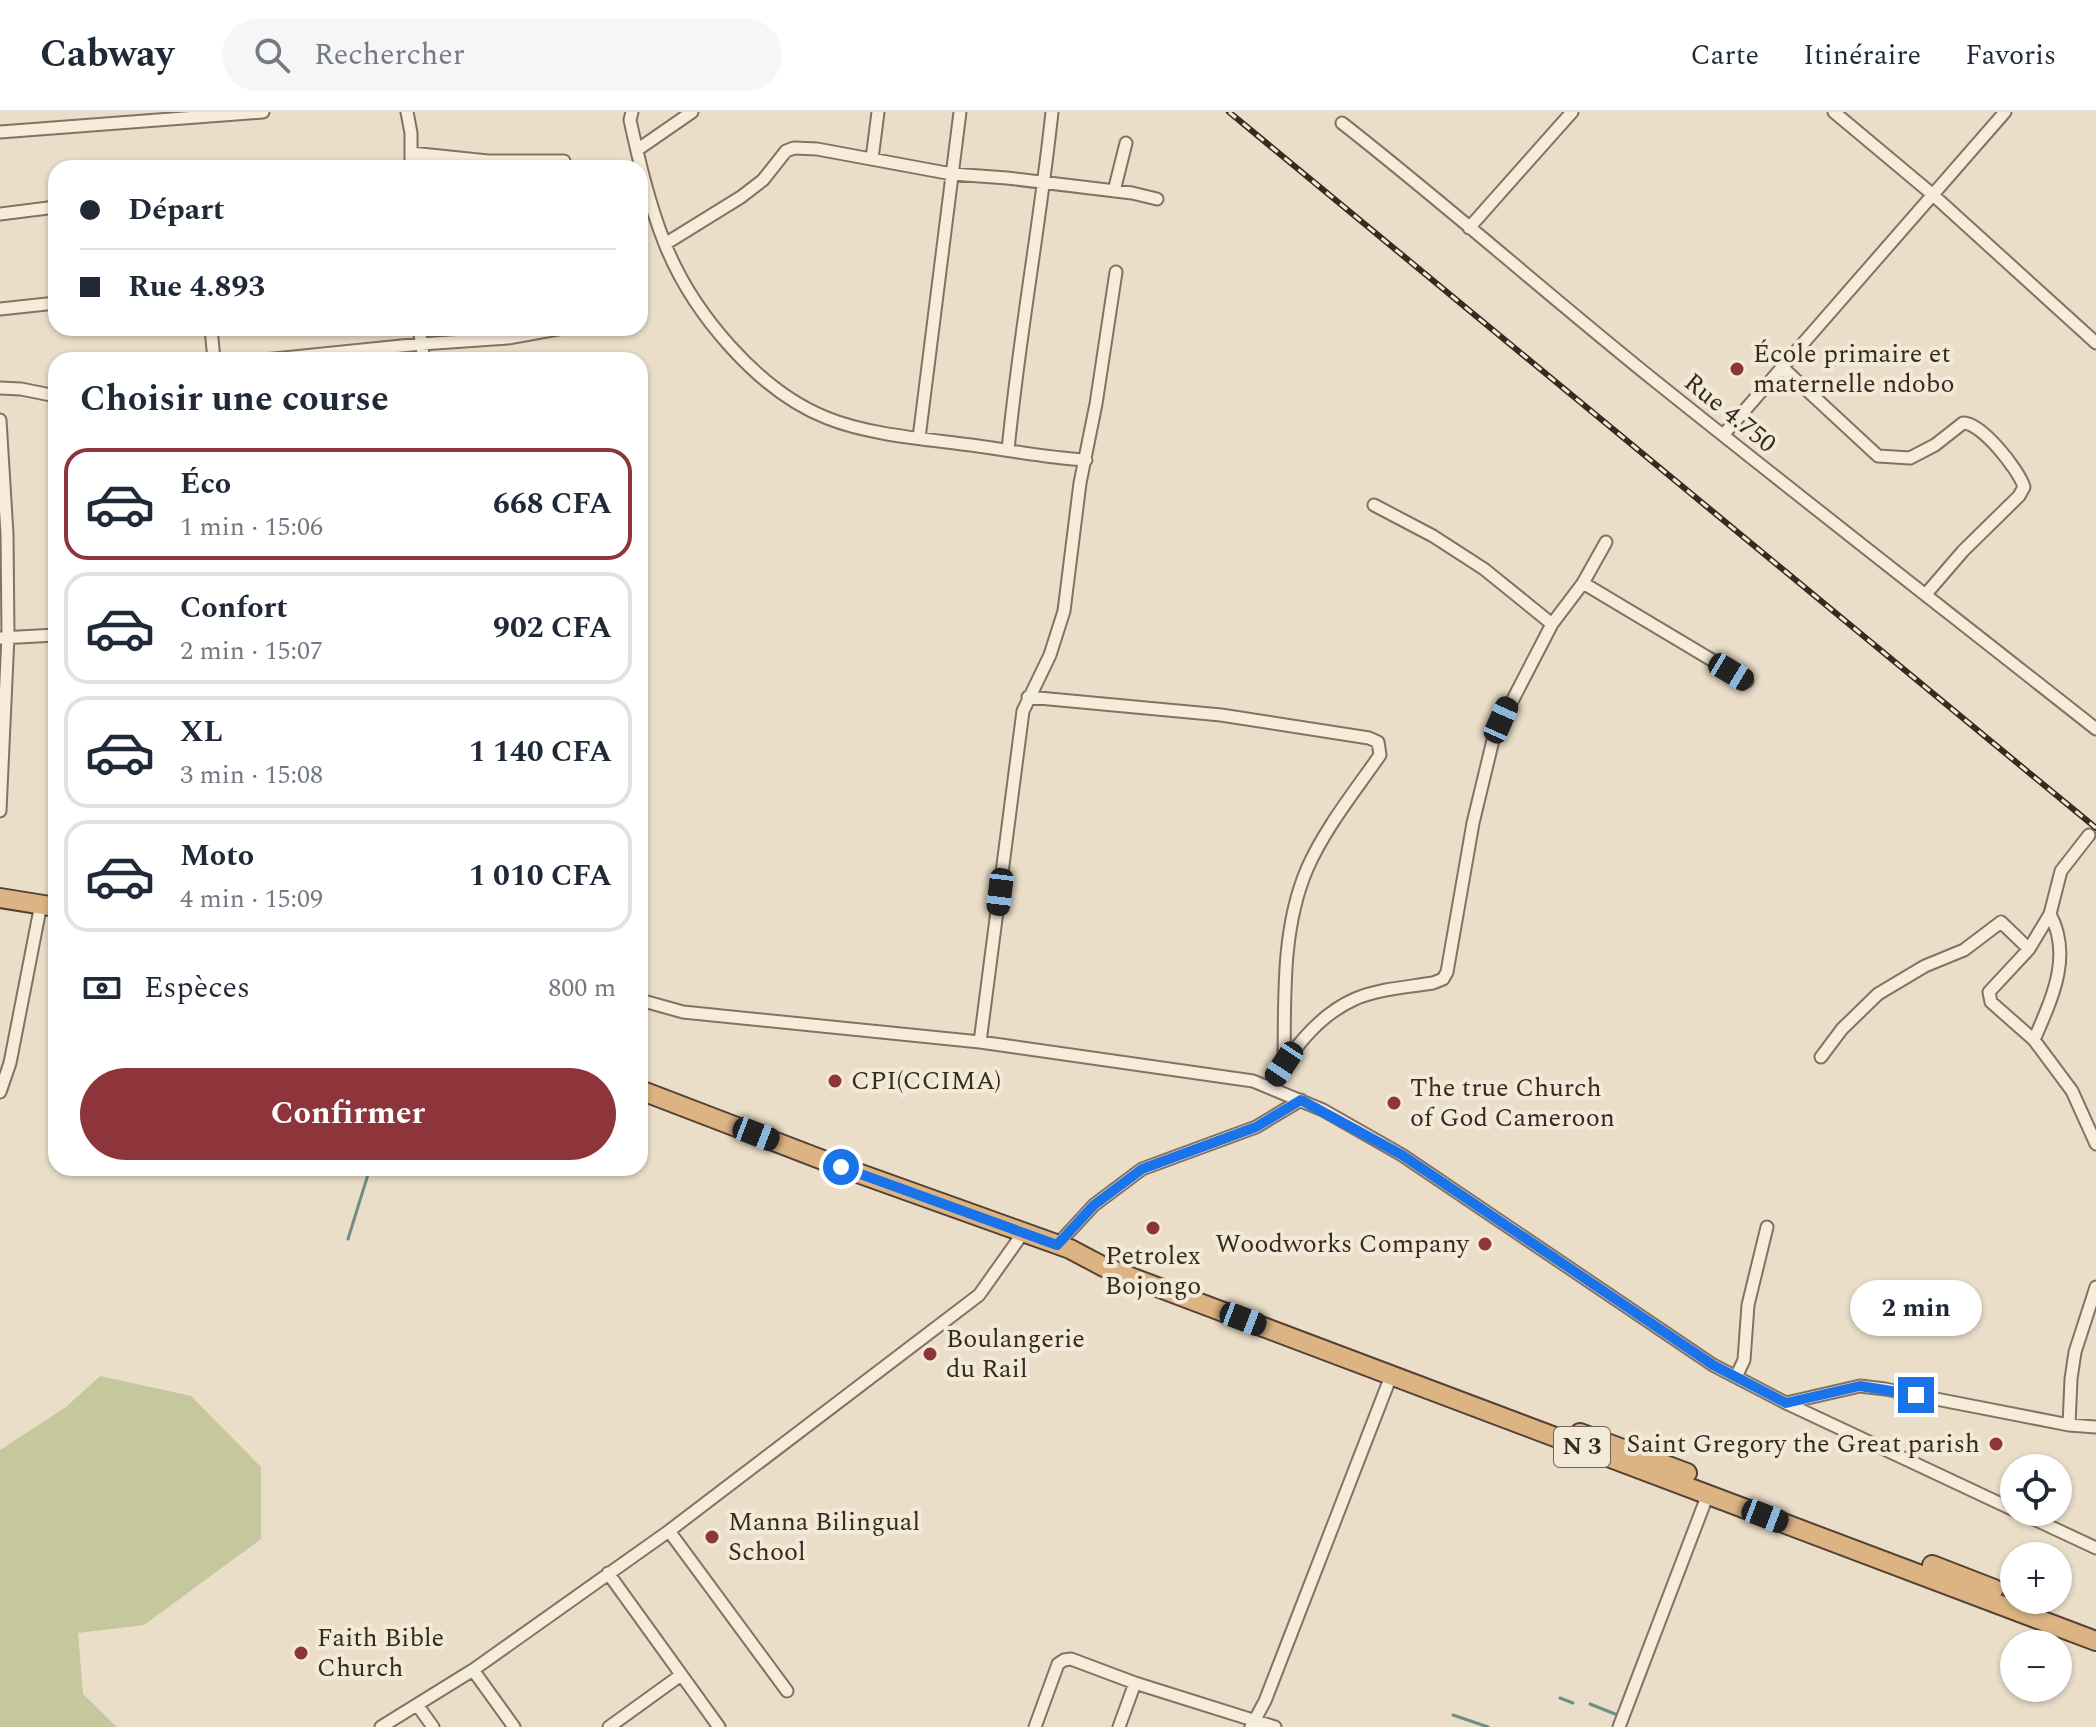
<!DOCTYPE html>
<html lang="fr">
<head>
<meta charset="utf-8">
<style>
	body { margin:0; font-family:Spectral,serif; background:#f6f6f7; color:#1f2937; height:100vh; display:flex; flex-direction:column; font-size:30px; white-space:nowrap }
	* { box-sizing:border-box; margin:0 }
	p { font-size:26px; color:#747a83 }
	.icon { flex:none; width:44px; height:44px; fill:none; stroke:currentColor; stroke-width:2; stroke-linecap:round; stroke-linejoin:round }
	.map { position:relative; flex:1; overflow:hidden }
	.drawer { position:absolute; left:48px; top:240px; width:600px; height:824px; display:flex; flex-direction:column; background:#fff; border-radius:24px; box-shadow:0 2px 6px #0004 }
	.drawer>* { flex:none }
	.guide { position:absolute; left:48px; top:48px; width:600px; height:176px; border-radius:24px; box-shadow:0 2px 6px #0004; display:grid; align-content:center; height:176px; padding:0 32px; background:#fff }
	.buttons { position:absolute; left:2000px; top:1342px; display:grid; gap:16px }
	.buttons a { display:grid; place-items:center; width:72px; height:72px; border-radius:50%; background:#fff; box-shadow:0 2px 6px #0004; font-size:40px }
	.end { position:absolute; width:36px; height:36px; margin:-18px; border:10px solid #1a73e8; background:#fff; box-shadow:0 0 0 4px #fff }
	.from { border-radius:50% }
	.bubble { position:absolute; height:56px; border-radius:28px; background:#fff; box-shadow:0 2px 6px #0004; font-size:26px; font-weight:700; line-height:56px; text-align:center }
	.car { position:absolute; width:24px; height:48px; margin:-24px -12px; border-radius:10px; box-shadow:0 0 6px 2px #0007; background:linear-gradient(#222 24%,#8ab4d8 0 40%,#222 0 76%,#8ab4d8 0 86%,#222 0) }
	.guide b { display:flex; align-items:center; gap:28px; height:76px; font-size:30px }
	.guide b+b { border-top:2px solid #e0e1e3 }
	.guide i { width:20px; height:20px; background:#1f2937 }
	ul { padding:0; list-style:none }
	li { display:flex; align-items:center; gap:24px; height:112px; margin:0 16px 12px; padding:0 16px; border:4px solid #e0e1e3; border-radius:24px }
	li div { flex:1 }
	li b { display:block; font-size:30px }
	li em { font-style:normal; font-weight:700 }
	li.active { border-color:#8d353b }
	li>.icon { width:72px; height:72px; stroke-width:1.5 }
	h2 { padding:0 32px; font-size:36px; line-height:96px }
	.pay { display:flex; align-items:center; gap:20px; height:88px; padding:0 32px; font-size:30px }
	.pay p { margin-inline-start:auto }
	.primary-button { display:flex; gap:16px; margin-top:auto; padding:16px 32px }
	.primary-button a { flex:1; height:92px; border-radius:48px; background:#8d353b; color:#fff; font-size:32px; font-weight:700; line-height:92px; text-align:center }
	header { display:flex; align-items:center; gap:48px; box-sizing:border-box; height:112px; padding:0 40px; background:#fff; border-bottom:2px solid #e0e1e3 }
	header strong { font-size:38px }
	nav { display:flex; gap:44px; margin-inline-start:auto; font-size:28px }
	.search { width:560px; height:72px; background:#f6f6f7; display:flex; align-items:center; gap:20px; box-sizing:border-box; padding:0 28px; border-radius:44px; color:#747a83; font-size:30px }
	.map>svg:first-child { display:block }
</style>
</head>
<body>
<header>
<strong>Cabway</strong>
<div class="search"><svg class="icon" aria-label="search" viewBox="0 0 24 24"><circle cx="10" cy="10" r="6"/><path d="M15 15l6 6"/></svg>Rechercher</div>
<nav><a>Carte</a><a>Itinéraire</a><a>Favoris</a></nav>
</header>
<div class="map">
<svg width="2096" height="1615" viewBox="0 0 2096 1615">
	<rect width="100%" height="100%" fill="#eadec9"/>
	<!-- green -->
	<path fill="#c5c79d" d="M100,1264l91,20 70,71v72l-117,86 -66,8 5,61 34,33h-117v-277l66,-43z"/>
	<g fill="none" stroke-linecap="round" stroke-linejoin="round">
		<!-- stream -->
		<path stroke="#708c84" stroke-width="3" d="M348,1127l22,-71
			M1560,1586l13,5
			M1590,1592l25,10
			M1453,1603l35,12"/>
		<!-- minor casing -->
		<g stroke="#85715f" stroke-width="15">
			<path id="minor" d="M407,0l4,21v35
				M632,0l-2,8c9,41 19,84 35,124 27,68 93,147 162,174 42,17 99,21 144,27 38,5 76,13 115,15
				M1834,0l98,82 164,149
				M1342,11c106,83 207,173 313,258 146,117 294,232 441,348
				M0,20l263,-20
				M637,38l55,-38
				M411,41l77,8h76
				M872,47l6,-47
				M1114,79l12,-48
				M0,102l56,-7
				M1469,116l103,-116
				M665,132l76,-47 22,-17 23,-29 8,-3 23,1 135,25 55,4 125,15 25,6
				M0,197l56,-6
				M211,216l3,32
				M419,216l5,32
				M264,248l157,-16 87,-6 55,-10
				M1783,256l95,88 32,2 25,-13 28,-22c18,-1 56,47 61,64l-5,9 -56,55 -37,43
				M0,276l21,1 35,7
				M0,308l7,114 1,102 -8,175
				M1724,322l281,-322
				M919,326l41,-326
				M1008,338c11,-114 32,-225 44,-338
				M1374,393l59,31 51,33 68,55
				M1583,471l164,98
				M0,526l56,-3
				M1028,585l193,18 148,23 9,4 2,13c-25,36 -55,73 -73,114 -26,61 -22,131 -23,195
				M2089,723l-28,36 -11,43 -21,35 -40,43 2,10 43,38 38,51 24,53
				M640,888l43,12 297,30 273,39 70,29 79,45 311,210 73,38 228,107
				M2034,928c17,-40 39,-83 16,-126
				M980,930l43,-331 27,-56 14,-44 16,-128 16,-79 20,-132
				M1821,945l21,-28 36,-35 47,-28 39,-16 37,-28 28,27
				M1269,974c23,-34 47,-70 86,-87 23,-10 53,-12 78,-16l10,-4 4,-7 26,-149 21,-87 58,-112 31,-41 23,-41
				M0,980l10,-29 31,-159
				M1057,1133l37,-40 48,-36 114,-42 45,-27
				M1736,1265l8,-17 4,-55 19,-78
				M1786,1291l74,-17 25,3 184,36 27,2
				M2069,1313l2,-46 4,-27 21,-65
				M2019,1400l77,36
				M669,1419l118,160
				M608,1461l111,154
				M473,1558l41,57
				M418,1594l15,21
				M381,1615l92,-57 196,-139 310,-236 44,-62
				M609,1615l72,-52
				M1035,1615l23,-63 6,-4 7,-1 64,24 140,44
				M1119,1615l16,-44
				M1251,1615l14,-26 126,-325
				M1619,1615l89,-233"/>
		</g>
		<!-- trunk casing -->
		<g stroke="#534033" stroke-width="22">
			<path id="trunk" d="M0,786l56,9
				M640,978l201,77 229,82 34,18 992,374
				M1580,1321l107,40
				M1932,1453l62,24"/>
		</g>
		<!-- minor -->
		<use href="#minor" stroke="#f6ecdb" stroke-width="11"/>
		<!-- trunk -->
		<use href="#trunk" stroke="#dcb484" stroke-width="18"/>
		<!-- rail casing -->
		<g stroke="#372a21" stroke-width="6">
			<path id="rail" d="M1229,0l867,716"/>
		</g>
		<!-- rail -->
		<use href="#rail" stroke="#f2e9d7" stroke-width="3" stroke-dasharray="9" stroke-linecap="butt"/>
	</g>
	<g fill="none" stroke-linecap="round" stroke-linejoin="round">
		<!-- route -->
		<path stroke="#1a73e8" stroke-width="10" d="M841,1055l216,78 37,-40 48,-36 114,-42 45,-27 101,55 311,210 73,38 74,-17 56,9"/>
	</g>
	<!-- markers -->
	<g fill="#8d353b" stroke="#f2e9d7" stroke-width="3">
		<circle cx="1737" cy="257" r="8"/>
		<circle cx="835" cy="969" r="8"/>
		<circle cx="1394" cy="991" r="8"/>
		<circle cx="1153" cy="1116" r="8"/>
		<circle cx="1485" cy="1132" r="8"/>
		<circle cx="930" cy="1242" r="8"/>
		<circle cx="1996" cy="1332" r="8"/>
		<circle cx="712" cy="1425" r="8"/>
		<circle cx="301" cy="1541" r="8"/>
	</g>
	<g text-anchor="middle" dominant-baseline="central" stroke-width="8" stroke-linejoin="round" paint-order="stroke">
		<!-- shield labels -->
		<rect fill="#f2e9d7" stroke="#6f6358" stroke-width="2" x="1554" y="1315" width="56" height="40" rx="6"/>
		<g font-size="24" font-weight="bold" fill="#372a21">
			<text x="1582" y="1335">N 3</text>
		</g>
		<!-- poi labels -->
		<g font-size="26" fill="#372a21" stroke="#f2e9d7" text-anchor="start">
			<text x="1753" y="242">École primaire et<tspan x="1753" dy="30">maternelle ndobo</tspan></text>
			<text x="851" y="969">CPI(CCIMA)</text>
			<text x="1410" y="976">The true Church<tspan x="1410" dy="30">of God Cameroon</tspan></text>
			<text x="1469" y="1132" text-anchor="end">Woodworks Company</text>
			<text x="1153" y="1144" text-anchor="middle">Petrolex<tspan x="1153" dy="30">Bojongo</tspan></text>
			<text x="946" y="1227">Boulangerie<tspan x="946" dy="30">du Rail</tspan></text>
			<text x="1980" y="1332" text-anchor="end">Saint Gregory the Great parish</text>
			<text x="728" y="1410">Manna Bilingual<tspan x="728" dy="30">School</tspan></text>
			<text x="317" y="1526">Faith Bible<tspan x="317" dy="30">Church</tspan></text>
		</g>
		<!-- street labels -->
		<g font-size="26" fill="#372a21" stroke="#f2e9d7">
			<text transform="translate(1730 301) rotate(39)">Rue 4.750</text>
		</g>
	</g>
</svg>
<div class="buttons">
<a><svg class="icon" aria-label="locate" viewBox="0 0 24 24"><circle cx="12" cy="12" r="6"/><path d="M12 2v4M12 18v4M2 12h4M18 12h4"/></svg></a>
<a>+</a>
<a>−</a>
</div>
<i class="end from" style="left:841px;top:1055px"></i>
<i class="end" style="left:1916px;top:1283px"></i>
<div class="bubble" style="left:1850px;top:1168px;width:132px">2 min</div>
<i class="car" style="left:1731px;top:560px;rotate:121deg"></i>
<i class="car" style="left:1501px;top:608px;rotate:24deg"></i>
<i class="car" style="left:1000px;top:780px;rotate:187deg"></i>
<i class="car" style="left:1284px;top:952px;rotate:213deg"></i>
<i class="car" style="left:756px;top:1022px;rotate:111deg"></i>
<i class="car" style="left:1243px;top:1207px;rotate:111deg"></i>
<i class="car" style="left:1765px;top:1404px;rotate:111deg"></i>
<div class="guide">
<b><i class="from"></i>Départ</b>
<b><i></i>Rue 4.893</b>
</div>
<section class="drawer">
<h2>Choisir une course</h2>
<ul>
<li class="active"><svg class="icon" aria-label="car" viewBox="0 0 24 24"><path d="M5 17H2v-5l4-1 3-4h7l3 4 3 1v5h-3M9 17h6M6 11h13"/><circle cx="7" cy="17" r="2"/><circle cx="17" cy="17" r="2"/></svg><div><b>Éco</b><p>1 min · 15:06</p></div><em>668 CFA</em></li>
<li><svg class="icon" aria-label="car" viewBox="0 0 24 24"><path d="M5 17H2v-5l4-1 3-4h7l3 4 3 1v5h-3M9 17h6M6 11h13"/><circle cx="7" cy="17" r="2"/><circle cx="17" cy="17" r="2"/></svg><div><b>Confort</b><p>2 min · 15:07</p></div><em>902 CFA</em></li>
<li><svg class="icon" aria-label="car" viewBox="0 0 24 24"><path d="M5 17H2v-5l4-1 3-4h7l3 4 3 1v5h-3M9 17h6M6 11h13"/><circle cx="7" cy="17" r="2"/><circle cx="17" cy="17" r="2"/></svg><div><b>XL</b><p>3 min · 15:08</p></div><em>1 140 CFA</em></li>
<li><svg class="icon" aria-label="car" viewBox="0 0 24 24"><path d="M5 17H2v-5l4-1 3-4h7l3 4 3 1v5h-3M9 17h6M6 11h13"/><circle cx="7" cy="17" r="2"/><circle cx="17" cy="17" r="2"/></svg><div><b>Moto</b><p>4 min · 15:09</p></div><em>1 010 CFA</em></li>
</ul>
<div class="pay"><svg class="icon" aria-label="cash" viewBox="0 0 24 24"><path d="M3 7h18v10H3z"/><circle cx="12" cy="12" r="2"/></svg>Espèces<p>800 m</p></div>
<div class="primary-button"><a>Confirmer</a></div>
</section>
</div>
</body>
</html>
